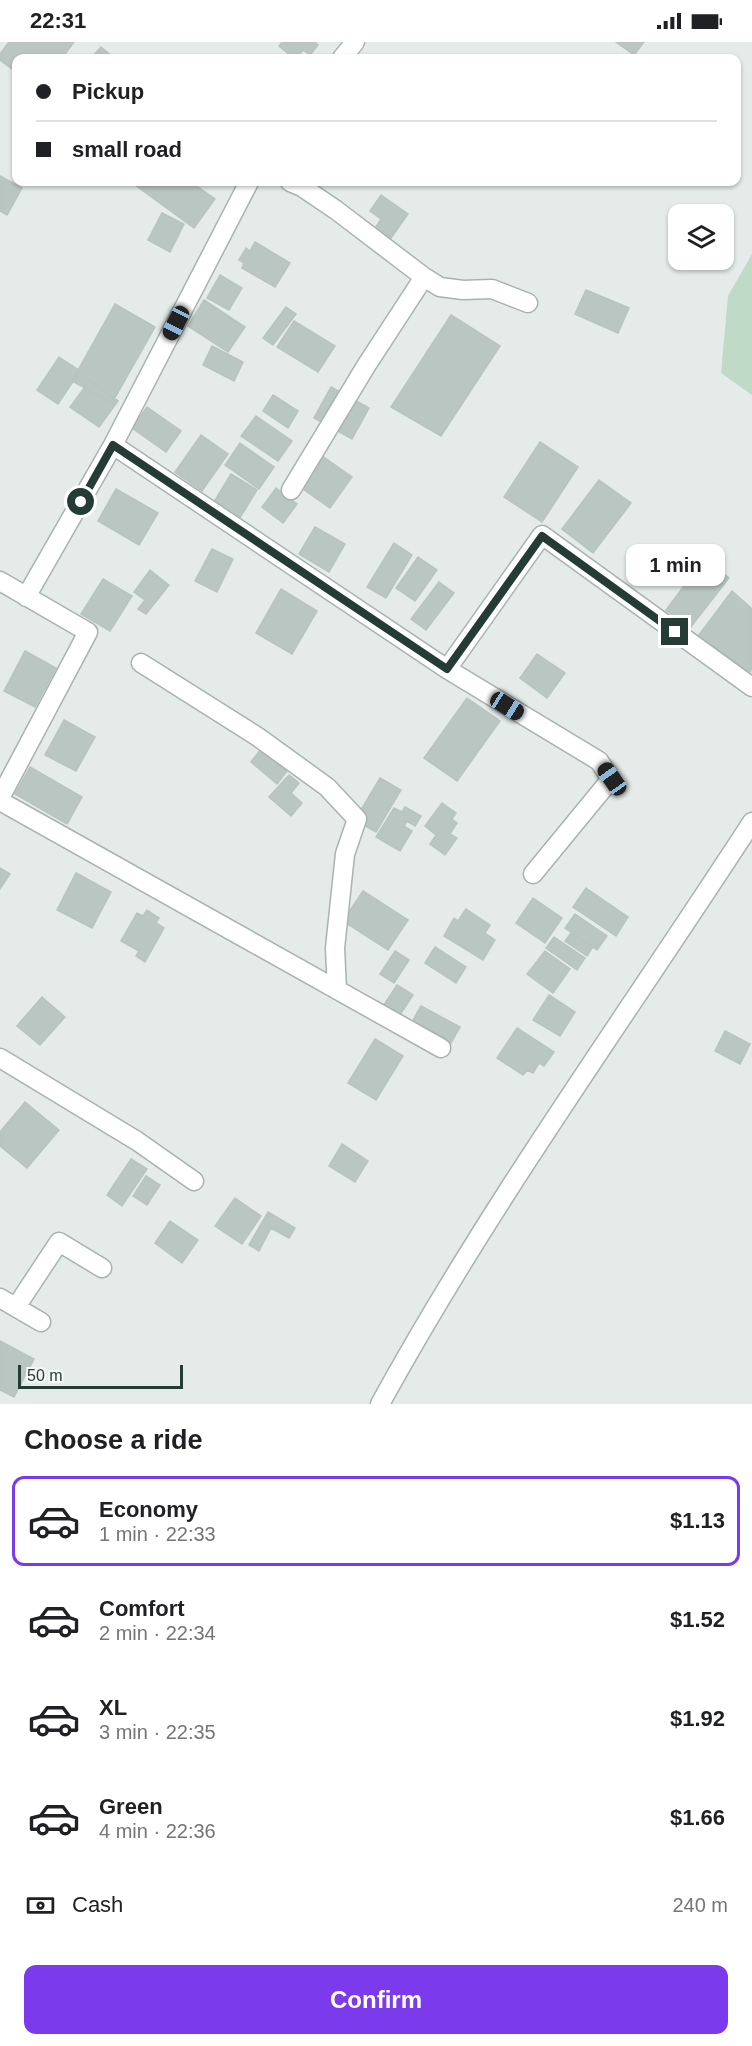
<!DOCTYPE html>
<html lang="en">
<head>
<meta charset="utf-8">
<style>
	body { margin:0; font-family:Helvetica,sans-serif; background:#f6f6f6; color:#202124; height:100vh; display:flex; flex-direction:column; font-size:22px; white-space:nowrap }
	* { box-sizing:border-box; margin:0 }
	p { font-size:20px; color:#757577 }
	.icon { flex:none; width:33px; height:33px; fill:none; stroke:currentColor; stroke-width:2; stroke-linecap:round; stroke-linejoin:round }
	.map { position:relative; height:1362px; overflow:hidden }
	.drawer { display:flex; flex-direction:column; background:#fff; flex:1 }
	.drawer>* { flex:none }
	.hud { position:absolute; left:12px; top:12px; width:729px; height:132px; border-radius:12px; box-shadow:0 2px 4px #0004; display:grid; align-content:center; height:132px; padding:0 24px; background:#fff }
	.buttons { position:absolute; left:668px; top:162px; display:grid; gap:12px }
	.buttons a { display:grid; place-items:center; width:66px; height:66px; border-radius:12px; background:#fff; box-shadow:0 2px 4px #0004; font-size:30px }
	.scale { position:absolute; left:18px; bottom:15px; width:165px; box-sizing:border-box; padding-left:6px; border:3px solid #253b35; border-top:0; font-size:16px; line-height:21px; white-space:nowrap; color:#253b35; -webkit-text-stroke:4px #f4f8f6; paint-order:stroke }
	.end { position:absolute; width:27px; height:27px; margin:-14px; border:8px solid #253b35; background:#fff; box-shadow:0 0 0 3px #fff }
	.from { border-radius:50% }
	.bubble { position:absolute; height:42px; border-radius:12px; background:#fff; box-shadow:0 2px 4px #0004; font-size:20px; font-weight:600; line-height:42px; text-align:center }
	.car { position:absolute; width:18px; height:36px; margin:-18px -9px; border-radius:8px; box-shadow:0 0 4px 2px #0007; background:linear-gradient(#222 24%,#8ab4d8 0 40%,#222 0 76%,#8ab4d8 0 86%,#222 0) }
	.hud b { display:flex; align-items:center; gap:21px; height:57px; font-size:22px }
	.hud b+b { border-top:2px solid #e0e0e0 }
	.hud i { width:15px; height:15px; background:#202124 }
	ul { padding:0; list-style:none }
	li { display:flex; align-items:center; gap:18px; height:90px; margin:0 12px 9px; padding:0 12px; border:3px solid transparent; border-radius:12px }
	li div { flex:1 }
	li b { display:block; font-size:22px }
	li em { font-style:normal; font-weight:600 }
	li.selected { border-color:#7c3aed }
	li>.icon { width:54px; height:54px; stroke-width:1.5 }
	h2 { padding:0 24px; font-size:27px; line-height:72px }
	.pay { display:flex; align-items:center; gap:15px; height:66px; padding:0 24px; font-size:22px }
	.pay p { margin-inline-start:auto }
	.primary-button { display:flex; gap:12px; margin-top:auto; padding:12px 24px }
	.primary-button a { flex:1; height:69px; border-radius:12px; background:#7c3aed; color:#fff; font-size:24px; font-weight:600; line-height:69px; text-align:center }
	.status { display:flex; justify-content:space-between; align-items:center; height:42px; padding:0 30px; background:#fff; direction:ltr }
	.status svg { height:16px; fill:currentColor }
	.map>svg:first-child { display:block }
</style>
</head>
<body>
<div class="status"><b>22:31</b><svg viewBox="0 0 49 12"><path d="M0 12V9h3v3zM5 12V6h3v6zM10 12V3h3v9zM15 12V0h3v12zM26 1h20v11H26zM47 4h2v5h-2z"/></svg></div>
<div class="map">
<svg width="752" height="1362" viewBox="0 0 752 1362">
	<rect width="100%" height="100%" fill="#e4ebe8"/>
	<!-- green -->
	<path fill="#bfdac6" d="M752,212v141l-31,-22 7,-77z"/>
	<!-- building -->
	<path fill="#b9c6c1" stroke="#b7c4bf" stroke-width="1.5" d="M9,0h65l-12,16h-46v14l-16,-12v-6z
		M282,0h33l3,3 -8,10 -7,-5 -6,8h-3l-15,-12z
		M616,0h28l-10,13z
		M101,5l13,11h-23z
		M0,134l22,12 -15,27 -7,-4z
		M131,140h60l24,17 -21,29z
		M381,153l27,19 -19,27 -15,-11 7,-11 -11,-8z
		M162,171l22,11 -14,28 -22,-12z
		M255,200l35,21 -15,24 -33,-19 2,-5 -5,-3 7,-12 4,3z
		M220,233l22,13 -13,22 -22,-12z
		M586,248l43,18 -11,25 -43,-19z
		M204,258l41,27 -17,25 -40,-26z
		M115,262l40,23 -43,76 -40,-22z
		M286,265l10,7 -23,31 -10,-7z
		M451,273l49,31 -59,90 -50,-29z
		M294,279l41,25 -17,26 -41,-25z
		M212,304l31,16 -9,19 -31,-16z
		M59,315l21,14 -22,33 -21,-14z
		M90,338l28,21 -19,26 -29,-20z
		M331,345l38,21 -17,31 -38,-21z
		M273,353l25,16 -10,17 -25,-17z
		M147,365l34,24 -15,21 -34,-24z
		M256,374l36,25 -14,20 -37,-25z
		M201,393l27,19 -26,37 -27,-19z
		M540,400l38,25 -36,55 -38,-25z
		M240,401l34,24 -15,22 -34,-24z
		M318,411l34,24 -22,31 -34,-24z
		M231,432l26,16 -19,31 -26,-16z
		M599,438l32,23 -38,50 -31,-24z
		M276,446l21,16 -14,19 -21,-16z
		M116,447l42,24 -19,32 -41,-24z
		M315,485l30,17 -16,28 -30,-18z
		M394,501l18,12 -26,43 -19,-11z
		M212,507l21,10 -16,33 -22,-11z
		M418,515l19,13 -22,31 -19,-13z
		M704,517l25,19 -39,50 -24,-18z
		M150,528l19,15 -23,29 -8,-5 7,-9 -11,-8z
		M103,537l29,17 -22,35 -29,-17z
		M439,540l15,11 -28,37 -15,-11z
		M281,547l36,22 -25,43 -36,-21z
		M732,549l20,18v60l-7,9 -50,-38z
		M25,609l31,17 -21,39 -31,-16z
		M537,612l28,19 -18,25 -27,-20z
		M467,656l33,23 -43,60 -33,-23z
		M64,678l31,17 -19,34 -31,-16z
		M261,707l26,22 -10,13 -26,-22z
		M30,725l52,30 -15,27 -52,-30z
		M289,733l10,8 -8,10 11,10 -11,13 -22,-19z
		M380,736l21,12 -25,42 -21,-12z
		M442,761l14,10 -4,6 5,4 -7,11 7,4 -12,17 -15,-11 6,-9 -11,-9z
		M405,765l16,9 -6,10 -8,-5 -3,5 8,5 -12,20 -24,-14 18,-29 8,4z
		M0,826l10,6 -10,15z
		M76,831l35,19 -19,36 -35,-18z
		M586,846l42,29 -12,19 -43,-29z
		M363,849l45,29 -20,30 -45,-29z
		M533,856l29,20 -17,25 -29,-20z
		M466,867l24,16 -5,8 10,7 -12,20 -39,-24 10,-18 4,3z
		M147,868l12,8 -3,5 8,5 -19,34 -9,-6 3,-5 -18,-10 16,-28 6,3z
		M575,872l32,22 -10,14 -32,-22z
		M571,891l21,15 -5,8 -22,-15z
		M554,895l31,21 -8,12 -31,-22z
		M435,905l31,20 -10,16 -31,-20z
		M395,909l14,9 -15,23 -14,-9z
		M545,909l25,18 -17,24 -26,-19z
		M397,943l16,10 -17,26 -16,-10z
		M549,953l26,17 -15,24 -27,-16z
		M42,955l23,20 -25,28 -23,-19z
		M421,964l39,21 -13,23 -39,-21z
		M517,986l37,24 -10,14 -5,-3 -6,10 -6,-3 -4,5 -26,-17z
		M725,989l25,13 -10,20 -25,-13z
		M375,997l28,17 -27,44 -28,-17z
		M25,1060l34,28 -32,38 -27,-22v-14z
		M342,1102l26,17 -13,21 -26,-16z
		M131,1117l16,10 -25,37 -15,-11z
		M146,1134l14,9 -13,20 -14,-9z
		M235,1156l26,18 -19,28 -27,-18z
		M268,1170l27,16 -6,10 -18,-10 -12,23 -10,-6z
		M170,1179l28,19 -16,23 -27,-20z
		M0,1299l34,18 -20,38 -14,-7z"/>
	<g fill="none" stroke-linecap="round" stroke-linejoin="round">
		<!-- minor casing -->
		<g stroke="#a7b3af" stroke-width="21">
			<path id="minor" d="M342,16l13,-16
				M290,140l12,5 34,23 88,67 -58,89 -75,124
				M424,235l16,10 23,3 29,-1 36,14
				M113,403l334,224 152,92 12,18 -78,95
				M0,539l88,51 -88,166
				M26,555l87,-152 136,-263
				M141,621l117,74 69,50 30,32 -12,35 -10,94 2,42
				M447,627l95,-134 210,152
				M0,759l441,247
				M0,1016l137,83 57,40
				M0,1256l41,24
				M16,1265l43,-65 43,26
				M380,1362c111,-202 247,-389 372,-582"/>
		</g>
		<!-- minor -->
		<use href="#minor" stroke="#fff" stroke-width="18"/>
	</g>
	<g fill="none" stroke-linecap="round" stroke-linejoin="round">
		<!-- route -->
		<path stroke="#253b35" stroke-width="8" d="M81,460l32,-57 334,224 95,-133 133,96"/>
	</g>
</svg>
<div class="buttons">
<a><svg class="icon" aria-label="layers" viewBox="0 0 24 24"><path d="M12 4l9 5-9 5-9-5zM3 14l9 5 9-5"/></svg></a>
</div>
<div class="scale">50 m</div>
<i class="end from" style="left:81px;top:460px"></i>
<i class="end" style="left:675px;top:590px"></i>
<div class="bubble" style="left:626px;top:502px;width:99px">1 min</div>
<i class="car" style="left:176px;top:281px;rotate:207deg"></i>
<i class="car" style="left:507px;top:664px;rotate:122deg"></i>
<i class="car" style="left:612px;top:737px;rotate:325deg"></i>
<div class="hud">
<b><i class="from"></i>Pickup</b>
<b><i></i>small road</b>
</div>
</div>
<section class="drawer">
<h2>Choose a ride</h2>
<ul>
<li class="selected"><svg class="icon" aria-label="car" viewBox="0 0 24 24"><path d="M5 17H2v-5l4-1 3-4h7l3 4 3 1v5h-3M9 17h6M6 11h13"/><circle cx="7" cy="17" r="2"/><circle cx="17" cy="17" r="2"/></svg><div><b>Economy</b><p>1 min · 22:33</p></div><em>$1.13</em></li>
<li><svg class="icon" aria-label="car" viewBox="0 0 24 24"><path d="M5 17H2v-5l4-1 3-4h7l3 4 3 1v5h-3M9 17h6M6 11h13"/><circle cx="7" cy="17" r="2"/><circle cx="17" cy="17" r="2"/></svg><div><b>Comfort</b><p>2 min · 22:34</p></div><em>$1.52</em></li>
<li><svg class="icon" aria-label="car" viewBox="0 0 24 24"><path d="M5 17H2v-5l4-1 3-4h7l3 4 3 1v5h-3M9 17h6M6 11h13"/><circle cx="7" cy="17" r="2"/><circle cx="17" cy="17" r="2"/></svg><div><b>XL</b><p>3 min · 22:35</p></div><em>$1.92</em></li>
<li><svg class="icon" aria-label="car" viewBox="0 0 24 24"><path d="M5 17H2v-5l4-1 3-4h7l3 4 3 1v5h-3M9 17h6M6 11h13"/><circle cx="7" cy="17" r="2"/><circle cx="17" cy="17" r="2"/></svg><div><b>Green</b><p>4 min · 22:36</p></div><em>$1.66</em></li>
</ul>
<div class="pay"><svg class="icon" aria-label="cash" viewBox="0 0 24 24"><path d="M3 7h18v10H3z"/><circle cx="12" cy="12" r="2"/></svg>Cash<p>240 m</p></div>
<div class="primary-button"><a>Confirm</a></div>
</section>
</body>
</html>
